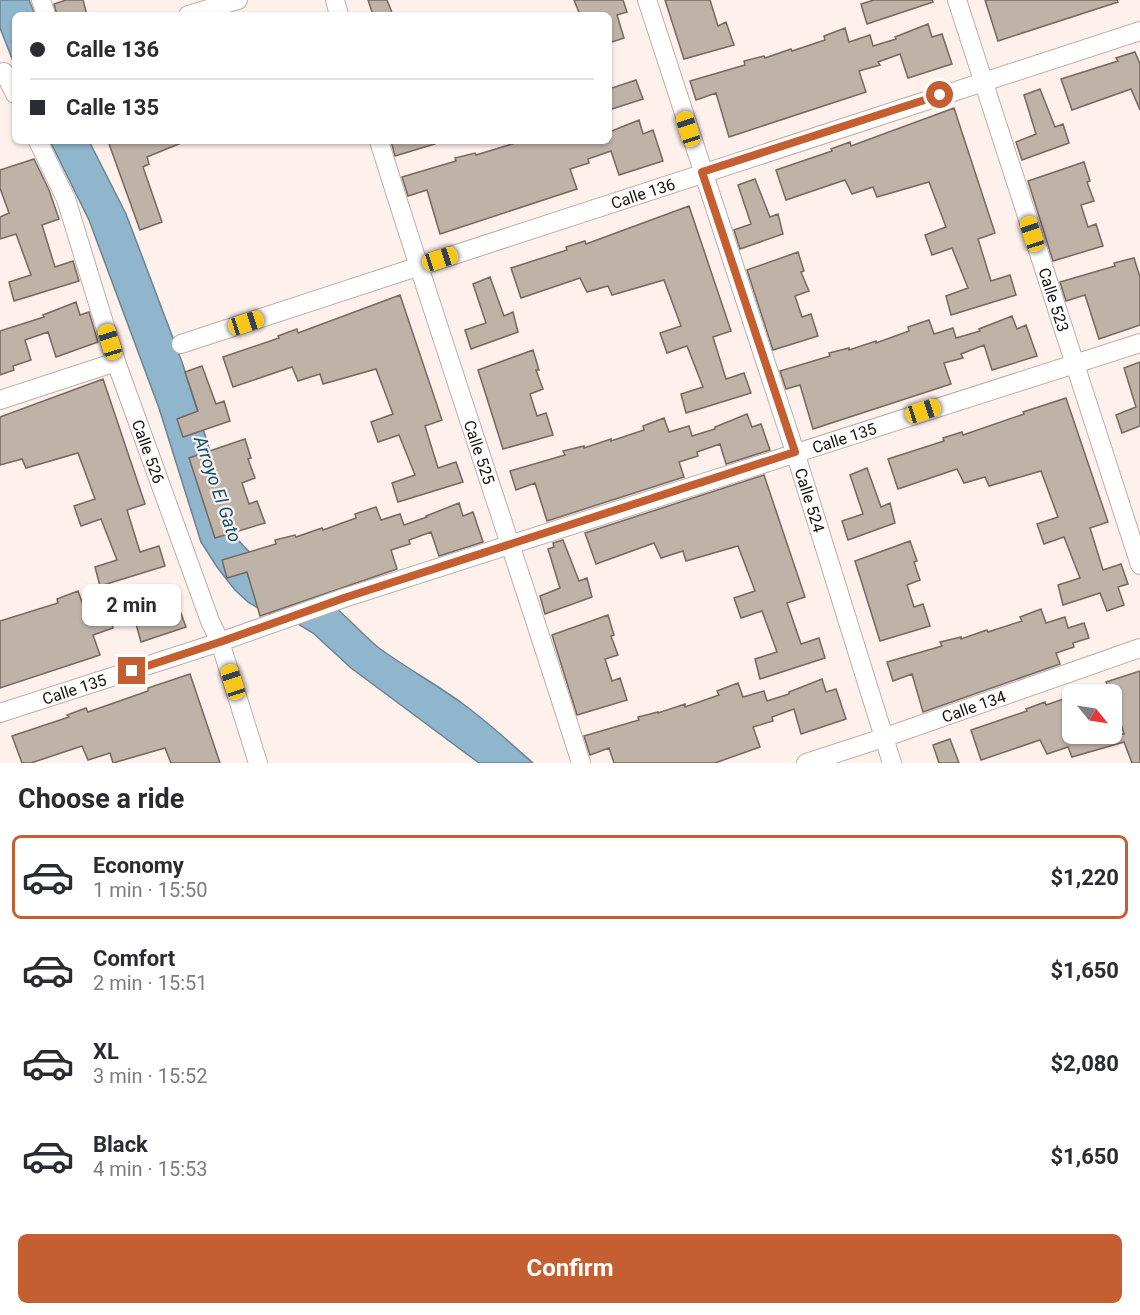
<!DOCTYPE html>
<html lang="en">
<head>
<meta charset="utf-8">
<style>
	body { margin:0; font-family:Roboto,sans-serif; background:#f7f7f7; color:#2b2b33; height:100vh; display:flex; flex-direction:column; font-size:22px; white-space:nowrap }
	* { box-sizing:border-box; margin:0 }
	p { font-size:20px; color:#7c7c81 }
	.icon { flex:none; width:33px; height:33px; fill:none; stroke:currentColor; stroke-width:2; stroke-linecap:round; stroke-linejoin:round }
	.map { position:relative; height:763px; overflow:hidden }
	.details { display:flex; flex-direction:column; background:#fff; flex:1 }
	.details>* { flex:none }
	.guide { position:absolute; left:12px; top:12px; width:600px; height:132px; border-radius:9px; box-shadow:0 2px 4px #0004; display:grid; align-content:center; height:132px; padding:0 18px; background:#fff }
	.needle { width:39px; rotate:120deg }
	.buttons { position:absolute; left:1062px; top:684px; display:grid; gap:12px }
	.buttons a { display:grid; place-items:center; width:60px; height:60px; border-radius:9px; background:#fff; box-shadow:0 2px 4px #0004; font-size:30px }
	.end { position:absolute; width:27px; height:27px; margin:-14px; border:8px solid #c55e30; background:#fff; box-shadow:0 0 0 3px #fff }
	.from { border-radius:50% }
	.bubble { position:absolute; height:42px; border-radius:9px; background:#fff; box-shadow:0 2px 4px #0004; font-size:20px; font-weight:700; line-height:42px; text-align:center }
	.car { position:absolute; width:18px; height:36px; margin:-18px -9px; border-radius:8px; box-shadow:0 0 4px 2px #0007; background:linear-gradient(#f5c518 24%,#345 0 40%,#f5c518 0 76%,#345 0 86%,#f5c518 0) }
	.guide b { display:flex; align-items:center; gap:21px; height:57px; font-size:22px }
	.guide b+b { border-top:2px solid #e1e1e2 }
	.guide i { width:15px; height:15px; background:#2b2b33 }
	ul { padding:0; list-style:none }
	li { display:flex; align-items:center; gap:18px; height:84px; margin:0 12px 9px; padding:0 6px; border:3px solid transparent; border-radius:9px }
	li div { flex:1 }
	li b { display:block; font-size:22px }
	li em { font-style:normal; font-weight:700 }
	li.active { border-color:#c55e30 }
	li>.icon { width:54px; height:54px; stroke-width:1.5 }
	h2 { padding:0 18px; font-size:27px; line-height:72px }
	.action { display:flex; gap:12px; margin-top:auto; padding:12px 18px }
	.action a { flex:1; height:69px; border-radius:9px; background:#c55e30; color:#fff; font-size:24px; font-weight:700; line-height:69px; text-align:center }
	.map>svg:first-child { display:block }
</style>
</head>
<body>
<div class="map">
<svg width="1140" height="763" viewBox="0 0 1140 763">
	<rect width="100%" height="100%" fill="#fef0eb"/>
	<!-- water -->
	<path fill="#8fb6cd" stroke="#6a8493" stroke-width="1.5" d="M0,0h29l6,15h-20v51l-15,-38z
		M50,141h39l37,73 56,148 56,178c23,28 60,42 90,62 19,13 33,32 51,46 27,20 57,36 84,56 25,18 47,39 70,59h-54l-128,-95 -38,-35 -18,-11 -32,-11 -15,-9 -13,-12 -18,-23 -16,-25 -42,-134 -70,-188z"/>
	<!-- building -->
	<path fill="#bfb3a8" stroke="#74695f" stroke-width="1.5" d="M66,0h17l4,15h-30l-3,-11z
		M368,0h19l6,15h-20z
		M574,0h49l4,12 -10,3 7,23 -15,5v-28h-29z
		M665,0h45l8,26 8,-4 8,23 -50,14z
		M874,0h58l1,2 -66,22 -6,-20z
		M985,0h132l1,2 -120,39z
		M928,24l4,13 10,-3 10,30 -44,14 -8,-24 -22,8 2,3 -21,6 7,21 -137,45 -13,-44 -20,7 -6,-19 55,-16 -1,-4 20,-5 1,2 26,-9 1,2 33,-11 -1,-4 21,-8 4,14 21,-7 3,11 23,-7 -1,-2z
		M1135,52l5,12v46l-9,-21 -59,21 -11,-31 57,-18 -2,-3z
		M636,80l7,19 -34,11v-21z
		M1040,89l15,38 8,-3 6,19 -47,17 -6,-18 20,-8 -12,-39z
		M954,108l41,125 -17,6 13,42 19,-6 6,20 -65,20 -5,-19 22,-8 -16,-40 -20,7 -7,-20 21,-8 -17,-45 -52,15 -4,-10 -21,7 -7,-14 -59,20 -10,-30 56,-19 -1,-2 19,-7 1,4z
		M639,120l4,14 10,-4 10,31 -44,14 -8,-24 -23,8 1,4 -19,6 7,20 -137,45 -13,-44 -19,6 -6,-19 54,-16 -1,-3 20,-5 1,2 46,-14h87v-9z
		M108,141h78l-39,16 2,7 -6,3 19,55 -22,8z
		M391,141h44v3l-40,12z
		M34,159l15,31 10,29 -17,6 13,42 18,-6 6,20 -65,20 -5,-19 22,-7 -15,-41 -16,5v-22l9,-4 -9,-25v-18z
		M1084,162l6,19 -3,1 7,19 -13,4 7,22 8,-3 7,22 -50,15 -25,-80z
		M755,179l15,38 8,-3 5,20 -43,15 -6,-19 17,-6 -13,-39z
		M689,206l42,125 -18,6 13,42 18,-6 7,20 -65,20 -5,-19 22,-7 -16,-41 -20,7 -7,-20 21,-7 -17,-46 -52,15 -4,-9 -21,6 -7,-14 -59,20 -10,-30 56,-18 -1,-3 19,-6 1,3z
		M798,252l6,19 -3,1 8,19 -14,5 7,21 9,-3 7,22 -45,14 -26,-80z
		M1134,258l6,19v48l-41,14 -14,-44 -19,6 -6,-19 55,-16 -1,-3z
		M490,277l14,39 9,-4 5,20 -47,17 -6,-19 21,-7 -13,-39z
		M400,295l42,125 -17,6 13,42 18,-6 7,20 -65,20 -6,-19 23,-8 -16,-40 -21,7 -7,-20 22,-8 -17,-45 -53,15 -3,-10 -22,7 -6,-14 -59,20 -10,-30 56,-19 -1,-2 19,-7 1,4z
		M76,302l4,13 9,-3 9,30 -42,15 -8,-25 -23,8 6,20 -18,6 1,4 -14,5v-44l44,-14 -1,-2z
		M1012,316l5,13 9,-4 11,31 -45,14 -8,-25 -23,9 2,4 -19,5 7,21 -138,45 -13,-44 -14,4 -6,-18 50,-15 -1,-3 20,-5v2l27,-9v2l33,-12 -1,-4 21,-7 5,14 19,-6 3,10 24,-7 -1,-2z
		M533,350l6,20h-3l7,19 -13,5 7,22 9,-3 7,22 -50,14 -25,-79z
		M1140,362v64l-18,7 -6,-18 20,-8 -12,-39z
		M202,366l14,38 8,-3 6,20 -47,16 -6,-18 21,-8 -13,-39z
		M103,379l42,125 -18,6 13,42 19,-6 6,20 -65,20 -5,-19 22,-7 -16,-41 -20,7 -7,-20 21,-7 -17,-46 -52,15 -4,-9 -22,6v-48z
		M1066,398l42,124 -18,6 13,42 18,-6 7,20 -10,3 6,18 -17,6 -7,-18 -37,12 -5,-20 22,-7 -16,-41 -20,7 -7,-20 21,-7 -17,-46 -52,15 -4,-9 -21,6 -7,-14 -59,20 -10,-30 56,-18 -1,-3 19,-6 1,3 61,-21 -1,-2z
		M747,414l5,13 9,-3 9,26 -44,14 -6,-20 -23,8 1,4 -19,6 5,15 -137,44 -12,-38 -19,7 -6,-19 55,-16 -2,-4 21,-5v2l27,-9v2l33,-11 -1,-4 21,-8 5,14 20,-6 3,10 23,-7v-2z
		M245,439l6,19 -3,1 7,19 -13,5 7,21 8,-3 8,22 -50,15 -26,-80z
		M867,468l14,39 9,-4 5,20 -47,17 -6,-19 21,-7 -13,-39z
		M764,475l41,122 -18,6 14,41 18,-6 6,20 -65,21 -5,-20 22,-7 -15,-41 -21,7 -7,-20 21,-7 -17,-45 -52,15 -3,-10 -22,7 -7,-15 -58,21 -11,-31z
		M459,503l4,13 10,-4 10,30 -44,14 -8,-24 -22,8 1,4 -19,6 6,19 -137,47 -13,-44 -20,6 -5,-18 54,-16 -1,-4 20,-5 1,2 26,-9 1,2 33,-12 -1,-4 21,-7 5,13 19,-6 4,11 23,-8 -1,-1z
		M563,540l16,41 8,-3 5,19 -47,17 -5,-18 20,-8 -12,-39 6,-2 -1,-4z
		M910,541l7,20 -3,1 6,18 -13,5 7,22 9,-3 7,22 -50,15 -25,-80z
		M161,587l4,13 10,-3 11,30 -45,15 -7,-25 -22,7 1,4 -20,7 7,20 -100,33v-67l58,-18 -1,-4 21,-8 5,14 21,-7 3,11z
		M1041,609l5,14 19,-6 3,11 16,-5 5,15 -16,5 1,4 -18,6 4,11 -137,48 -11,-38 -19,7 -6,-19 55,-16 -2,-4 21,-5v2l26,-9 1,2 34,-11 -2,-4z
		M608,615l6,20 -3,1 7,19 -13,4 7,22 8,-3 7,22 -50,15 -25,-80z
		M1140,671v92h-8l-8,-21 -52,15 -4,-10 -21,7 -7,-14 -59,20 -10,-30 56,-19 -1,-2 19,-7 1,3 26,-9v38h52l-12,-40h-29v-1l24,-9 -1,-2z
		M190,674l30,89h-49l-6,-15 -52,15 -3,-10 -22,7 -6,-14 -51,17h-9l-10,-27 57,-19 -2,-2 19,-7 2,4 60,-21v-3z
		M822,679l4,13 10,-3 10,30 -45,15 -7,-25 -22,8 1,4 -20,6 7,20 -45,16h-101l-5,-15 -19,7 -6,-19 55,-16 -1,-3 20,-5v1l27,-9v3l34,-12 -2,-4 21,-8 5,14 21,-6 3,10 22,-7v-2z
		M950,739l9,24h-20l-6,-18z"/>
	<g fill="none" stroke-linecap="round" stroke-linejoin="round">
		<!-- minor casing -->
		<g stroke="#bfaea9" stroke-width="20">
			<g id="minor">
				<path d="M41,0l5,15"/>
				<path d="M335,0l4,15"/>
				<path id="s1" d="M647,0l148,452 97,311"/>
				<path id="s2" d="M957,0l183,565"/>
				<path d="M188,15l50,-15"/>
				<path d="M4,72l11,22"/>
				<path id="s3" d="M38,141l28,58 50,163 94,259 10,21 38,121"/>
				<path id="s4" d="M379,141c65,208 136,414 202,622"/>
				<path id="s5" d="M181,344l959,-313"/>
				<path d="M0,400l116,-38"/>
				<path id="s6" d="M0,713l220,-71 124,-44 796,-255"/>
				<path id="s7" d="M806,763l77,-25 257,-90"/>
			</g>
		</g>
		<!-- minor -->
		<use href="#minor" stroke="#fff" stroke-width="18"/>
	</g>
	<g fill="none" stroke-linecap="round" stroke-linejoin="round">
		<!-- route -->
		<path stroke="#c55e30" stroke-width="8" d="M132,671l88,-29 124,-44 451,-146 -93,-280 238,-77"/>
	</g>
	<g text-anchor="middle" dominant-baseline="central" stroke-width="4.5" stroke-linejoin="round" paint-order="stroke">
		<!-- street labels -->
		<g font-size="16" fill="#150f0d" stroke="#fef0eb">
			<text stroke="none"><textPath href="#s5" startOffset="486">Calle 136</textPath></text>
			<text stroke="none"><textPath href="#s2" startOffset="315">Calle 523</textPath></text>
			<text stroke="none"><textPath href="#s6" startOffset="888">Calle 135</textPath></text>
			<text stroke="none"><textPath href="#s3" startOffset="330">Calle 526</textPath></text>
			<text stroke="none"><textPath href="#s4" startOffset="327">Calle 525</textPath></text>
			<text stroke="none"><textPath href="#s1" startOffset="526">Calle 524</textPath></text>
			<text stroke="none"><textPath href="#s6" startOffset="78">Calle 135</textPath></text>
			<text stroke="none"><textPath href="#s7" startOffset="177">Calle 134</textPath></text>
		</g>
		<!-- water labels -->
		<g font-size="18" font-style="italic" fill="#085171" stroke="#fef0eb">
			<text transform="translate(218 489) rotate(71)">Arroyo El Gato</text>
		</g>
	</g>
</svg>
<div class="buttons">
<a><svg class="needle" viewBox="-14 -14 28 28"><path d="M0-13l5 13h-10z" fill="#e53935"/><path d="M0 13l5-13h-10z" fill="#7c7c81"/></svg></a>
</div>
<i class="end from" style="left:940px;top:95px"></i>
<i class="end" style="left:132px;top:671px"></i>
<div class="bubble" style="left:82px;top:584px;width:99px">2 min</div>
<i class="car" style="left:688px;top:129px;rotate:342deg"></i>
<i class="car" style="left:1032px;top:234px;rotate:342deg"></i>
<i class="car" style="left:440px;top:259px;rotate:72deg"></i>
<i class="car" style="left:246px;top:323px;rotate:72deg"></i>
<i class="car" style="left:110px;top:342px;rotate:343deg"></i>
<i class="car" style="left:923px;top:411px;rotate:72deg"></i>
<i class="car" style="left:233px;top:682px;rotate:342deg"></i>
<div class="guide">
<b><i class="from"></i>Calle 136</b>
<b><i></i>Calle 135</b>
</div>
</div>
<section class="details">
<h2>Choose a ride</h2>
<ul>
<li class="active"><svg class="icon" aria-label="car" viewBox="0 0 24 24"><path d="M5 17H2v-5l4-1 3-4h7l3 4 3 1v5h-3M9 17h6M6 11h13"/><circle cx="7" cy="17" r="2"/><circle cx="17" cy="17" r="2"/></svg><div><b>Economy</b><p>1 min · 15:50</p></div><em>$1,220</em></li>
<li><svg class="icon" aria-label="car" viewBox="0 0 24 24"><path d="M5 17H2v-5l4-1 3-4h7l3 4 3 1v5h-3M9 17h6M6 11h13"/><circle cx="7" cy="17" r="2"/><circle cx="17" cy="17" r="2"/></svg><div><b>Comfort</b><p>2 min · 15:51</p></div><em>$1,650</em></li>
<li><svg class="icon" aria-label="car" viewBox="0 0 24 24"><path d="M5 17H2v-5l4-1 3-4h7l3 4 3 1v5h-3M9 17h6M6 11h13"/><circle cx="7" cy="17" r="2"/><circle cx="17" cy="17" r="2"/></svg><div><b>XL</b><p>3 min · 15:52</p></div><em>$2,080</em></li>
<li><svg class="icon" aria-label="car" viewBox="0 0 24 24"><path d="M5 17H2v-5l4-1 3-4h7l3 4 3 1v5h-3M9 17h6M6 11h13"/><circle cx="7" cy="17" r="2"/><circle cx="17" cy="17" r="2"/></svg><div><b>Black</b><p>4 min · 15:53</p></div><em>$1,650</em></li>
</ul>
<div class="action"><a>Confirm</a></div>
</section>
</body>
</html>
